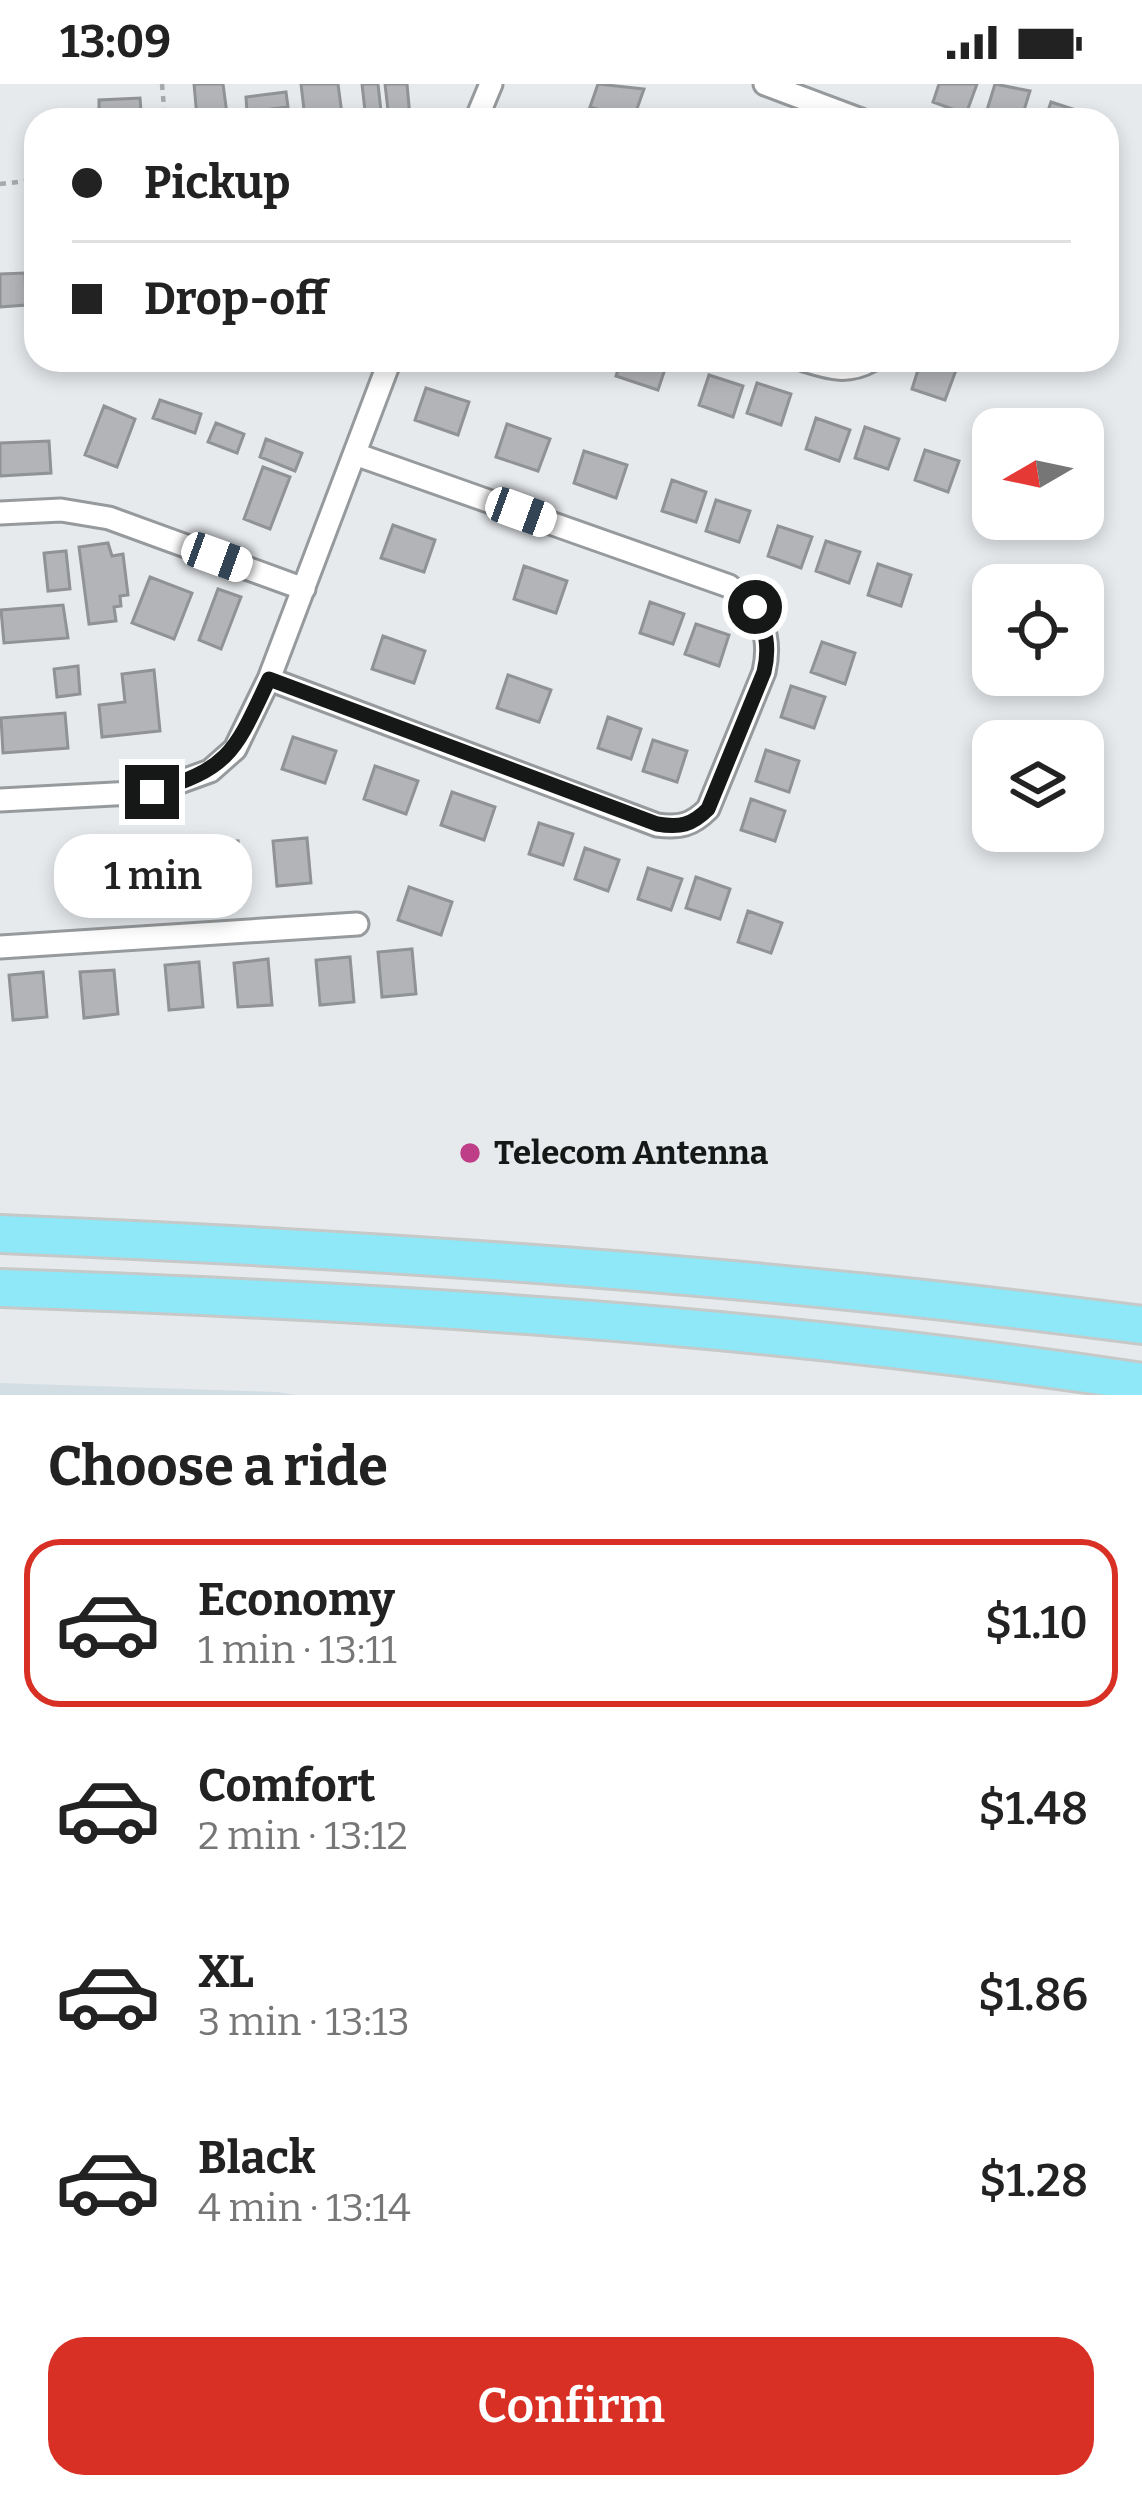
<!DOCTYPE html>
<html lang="en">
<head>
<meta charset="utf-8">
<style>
	body { margin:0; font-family:Bitter,serif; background:#f2f2f2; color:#222; height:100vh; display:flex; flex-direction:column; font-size:45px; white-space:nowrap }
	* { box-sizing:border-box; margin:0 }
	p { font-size:39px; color:#767676 }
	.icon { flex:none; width:66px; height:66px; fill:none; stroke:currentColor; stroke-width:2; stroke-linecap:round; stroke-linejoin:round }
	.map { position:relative; height:1311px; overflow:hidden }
	.details { display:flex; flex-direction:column; background:#fff; flex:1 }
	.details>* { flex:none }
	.top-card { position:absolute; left:24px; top:24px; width:1095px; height:264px; border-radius:36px; box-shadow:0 6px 18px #0003; display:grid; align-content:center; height:264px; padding:0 48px; background:#fff }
	.needle { width:78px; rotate:261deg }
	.fabs { position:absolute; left:972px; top:324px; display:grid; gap:24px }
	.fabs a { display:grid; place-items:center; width:132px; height:132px; border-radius:24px; background:#fff; box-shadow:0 6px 18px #0003; font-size:60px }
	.end { position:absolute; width:54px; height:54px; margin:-27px; border:15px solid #161818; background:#fff; box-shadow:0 0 0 6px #fff }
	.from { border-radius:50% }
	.bubble { position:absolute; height:84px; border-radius:36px; background:#fff; box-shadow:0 6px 18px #0003; font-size:39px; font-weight:600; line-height:84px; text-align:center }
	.car { position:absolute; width:36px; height:72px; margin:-36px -18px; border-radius:15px; box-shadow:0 0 9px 3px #0007; background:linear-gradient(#fff 24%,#345 0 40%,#fff 0 76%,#345 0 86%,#fff 0) }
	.top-card b { display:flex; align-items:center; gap:42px; height:114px; font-size:45px }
	.top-card b+b { border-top:3px solid #e0e0e0 }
	.top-card i { width:30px; height:30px; background:#222 }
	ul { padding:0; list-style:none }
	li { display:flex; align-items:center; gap:36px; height:168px; margin:0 24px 18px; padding:0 24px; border:6px solid transparent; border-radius:36px }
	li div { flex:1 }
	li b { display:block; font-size:45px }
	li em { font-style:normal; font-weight:600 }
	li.current { border-color:#d93025 }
	li>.icon { width:108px; height:108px; stroke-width:1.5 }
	h2 { padding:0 48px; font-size:54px; line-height:144px }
	.action { display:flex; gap:24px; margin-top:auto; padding:24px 48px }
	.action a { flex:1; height:138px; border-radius:36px; background:#d93025; color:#fff; font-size:48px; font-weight:600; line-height:138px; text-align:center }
	.status { display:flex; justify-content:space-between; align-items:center; height:84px; padding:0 60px; background:#fff; direction:ltr }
	.status svg { height:33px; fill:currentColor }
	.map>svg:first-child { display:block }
</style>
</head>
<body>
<div class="status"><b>13:09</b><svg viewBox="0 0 49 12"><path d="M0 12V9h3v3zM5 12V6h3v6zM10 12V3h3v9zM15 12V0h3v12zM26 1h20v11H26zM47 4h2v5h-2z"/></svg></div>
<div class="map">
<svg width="1142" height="1311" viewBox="0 0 1142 1311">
	<rect width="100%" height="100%" fill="#e7eaed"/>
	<!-- built -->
	<path fill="#d3dee4" d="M0,1299l277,9 20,3h-297z"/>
	<!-- building -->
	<path fill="#b2b4b7" stroke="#909294" stroke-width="3" d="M194,0h29l4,30 -30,3z
		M301,0h37l4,30 -37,4z
		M362,0h16l4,36h-16z
		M385,0h22l3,33 -21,2z
		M598,0l46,5 -11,31 -43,-13z
		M939,0h38l-11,30 -33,-12z
		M995,0l35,7 -9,29 -34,-10z
		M286,8l2,15 -41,5 -1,-15z
		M140,14l1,13 -42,2v-13z
		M1051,18l34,11 -3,7h-37z
		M26,117h10v47h-7z
		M25,189l1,32 -26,2v-33z
		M621,276h47l-10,30 -42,-14z
		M921,276l35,10 -11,30 -33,-11z
		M709,291l34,11 -10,31 -34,-12z
		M757,299l34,11 -10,31 -34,-12z
		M426,304l43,14 -11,33 -43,-15z
		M160,316l41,14 -6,19 -42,-15z
		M104,322l31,13 -18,48 -32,-12z
		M816,334l34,12 -11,31 -33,-12z
		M216,339l28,11 -7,19 -29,-11z
		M507,340l43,15 -12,32 -42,-14z
		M865,343l34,12 -11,30 -33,-11z
		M266,355l36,14 -7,18 -35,-14z
		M49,357l2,32 -51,3v-33z
		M925,366l34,11 -11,31 -33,-12z
		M584,367l43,14 -11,33 -42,-15z
		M263,383l27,10 -20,52 -26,-10z
		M672,396l34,12 -10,30 -34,-11z
		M716,416l34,11 -11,31 -33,-11z
		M393,441l42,15 -11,32 -43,-14z
		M778,442l34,11 -11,31 -33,-12z
		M826,457l34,11 -11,31 -33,-12z
		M108,459l4,13 11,-2 5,41 -8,1 1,10 -7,1 2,14 -27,3 -10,-77z
		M66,467l4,38 -22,2 -4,-38z
		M878,480l33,11 -10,31 -33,-11z
		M524,482l43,15 -11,32 -42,-14z
		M150,493l42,16 -18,46 -42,-16z
		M218,505l23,8 -20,52 -22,-9z
		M650,518l34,12 -11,30 -33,-11z
		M63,521l5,33 -64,5 -3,-33z
		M696,540l33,11 -10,31 -34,-12z
		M383,552l42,15 -11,32 -42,-14z
		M822,558l33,11 -10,31 -34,-12z
		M78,582l2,28 -23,3 -3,-28z
		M154,586l6,61 -58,6 -3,-32 26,-3 -3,-28z
		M508,591l43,15 -12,32 -42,-14z
		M791,602l34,11 -11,31 -33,-11z
		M65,629l3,35 -65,5 -2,-35z
		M608,633l33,12 -10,30 -33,-11z
		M293,653l43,14 -11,32 -43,-14z
		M653,656l34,11 -10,31 -34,-11z
		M766,666l33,11 -10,31 -33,-11z
		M375,682l43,15 -12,33 -42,-15z
		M452,708l43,15 -11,33 -43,-15z
		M751,715l34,12 -10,30 -34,-11z
		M539,739l34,11 -10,31 -34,-11z
		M307,754l4,45 -34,3 -4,-45z
		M238,757l4,45 -34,3 -4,-45z
		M109,760l4,46 -34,3 -4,-45z
		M174,760l4,45 -34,3 -4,-45z
		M585,764l34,12 -11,31 -33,-12z
		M648,784l34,11 -11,31 -33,-11z
		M696,793l34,12 -10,30 -34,-11z
		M409,803l43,15 -11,33 -43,-15z
		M748,827l34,12 -11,30 -33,-11z
		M412,865l4,45 -34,3 -4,-45z
		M350,873l4,45 -34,3 -4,-45z
		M268,875l4,46 -34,2 -4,-44z
		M199,878l4,45 -34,3 -4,-45z
		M114,886l4,44 -34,4 -4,-46z
		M43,888l4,45 -34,3 -4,-45z"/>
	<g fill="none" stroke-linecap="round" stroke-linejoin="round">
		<!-- minor casing -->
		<g stroke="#979a9c" stroke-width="27">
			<path id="minor" d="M765,0l96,36
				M476,36l15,-36
				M804,276c26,8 43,14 68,0
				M0,429l61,-3 48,8 195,71
				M269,595l388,146c23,3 35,0 51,-16l56,-137c9,-40 -5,-62 -35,-86l-374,-132
				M0,716l152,-8 58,-21 25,-22 34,-70 121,-319
				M0,863l357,-23"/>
		</g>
		<!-- trunk casing -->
		<g stroke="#c7c8c8" stroke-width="42">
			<path id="trunk" d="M0,1150c382,16 763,41 1142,91
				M0,1204c382,13 764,37 1142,94"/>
		</g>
		<!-- path -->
		<path stroke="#a6a9ab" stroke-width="4.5" stroke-dasharray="6 6" stroke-linecap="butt" d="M162,0l3,36
			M0,100l36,-4"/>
		<!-- minor -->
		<use href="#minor" stroke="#fff" stroke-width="21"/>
		<!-- trunk -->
		<use href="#trunk" stroke="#8ee8f8" stroke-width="36"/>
	</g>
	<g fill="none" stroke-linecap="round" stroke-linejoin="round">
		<!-- route -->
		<path stroke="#161818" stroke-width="15" d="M152,708c79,-24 83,-41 117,-113l388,145c23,4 35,1 51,-15l56,-137c6,-25 2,-42 -9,-65"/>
	</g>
	<!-- markers -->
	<circle fill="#be3e88" stroke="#e7eaed" stroke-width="4.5" cx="470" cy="1069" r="12"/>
	<g text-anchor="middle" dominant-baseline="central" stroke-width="12" stroke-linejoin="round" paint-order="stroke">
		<!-- poi labels -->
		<g font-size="33" font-weight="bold" fill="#161818" stroke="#e7eaed" text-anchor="start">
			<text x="494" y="1069">Telecom Antenna</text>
		</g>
	</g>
</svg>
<div class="fabs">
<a><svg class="needle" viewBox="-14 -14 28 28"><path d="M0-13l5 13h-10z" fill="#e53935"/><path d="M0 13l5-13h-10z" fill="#767676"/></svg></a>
<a><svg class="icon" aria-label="locate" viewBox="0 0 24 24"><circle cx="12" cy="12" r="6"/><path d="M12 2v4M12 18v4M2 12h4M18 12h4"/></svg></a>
<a><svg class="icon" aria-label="layers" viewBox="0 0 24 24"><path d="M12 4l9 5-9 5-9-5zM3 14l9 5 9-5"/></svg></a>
</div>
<i class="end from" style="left:755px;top:523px"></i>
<i class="end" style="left:152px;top:708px"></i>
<div class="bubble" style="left:54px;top:750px;width:198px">1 min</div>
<i class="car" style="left:521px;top:428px;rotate:110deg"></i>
<i class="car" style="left:217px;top:473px;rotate:110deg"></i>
<div class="top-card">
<b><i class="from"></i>Pickup</b>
<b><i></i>Drop-off</b>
</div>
</div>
<section class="details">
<h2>Choose a ride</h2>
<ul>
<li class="current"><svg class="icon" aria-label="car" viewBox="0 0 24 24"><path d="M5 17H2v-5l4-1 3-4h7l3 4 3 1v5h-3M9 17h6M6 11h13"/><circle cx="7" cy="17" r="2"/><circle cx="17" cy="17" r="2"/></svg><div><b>Economy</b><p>1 min · 13:11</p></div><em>$1.10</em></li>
<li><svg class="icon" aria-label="car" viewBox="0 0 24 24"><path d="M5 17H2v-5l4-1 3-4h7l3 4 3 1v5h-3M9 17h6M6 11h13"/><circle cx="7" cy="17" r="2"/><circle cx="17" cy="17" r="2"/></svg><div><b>Comfort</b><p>2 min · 13:12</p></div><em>$1.48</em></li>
<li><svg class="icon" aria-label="car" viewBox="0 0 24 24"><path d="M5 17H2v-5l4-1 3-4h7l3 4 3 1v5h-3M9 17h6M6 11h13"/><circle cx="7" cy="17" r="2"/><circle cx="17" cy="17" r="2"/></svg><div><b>XL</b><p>3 min · 13:13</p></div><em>$1.86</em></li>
<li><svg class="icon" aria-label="car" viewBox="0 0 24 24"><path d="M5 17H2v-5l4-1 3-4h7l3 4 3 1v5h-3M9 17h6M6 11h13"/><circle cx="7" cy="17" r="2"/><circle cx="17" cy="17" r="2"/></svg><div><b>Black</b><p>4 min · 13:14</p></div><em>$1.28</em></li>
</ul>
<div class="action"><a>Confirm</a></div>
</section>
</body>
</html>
